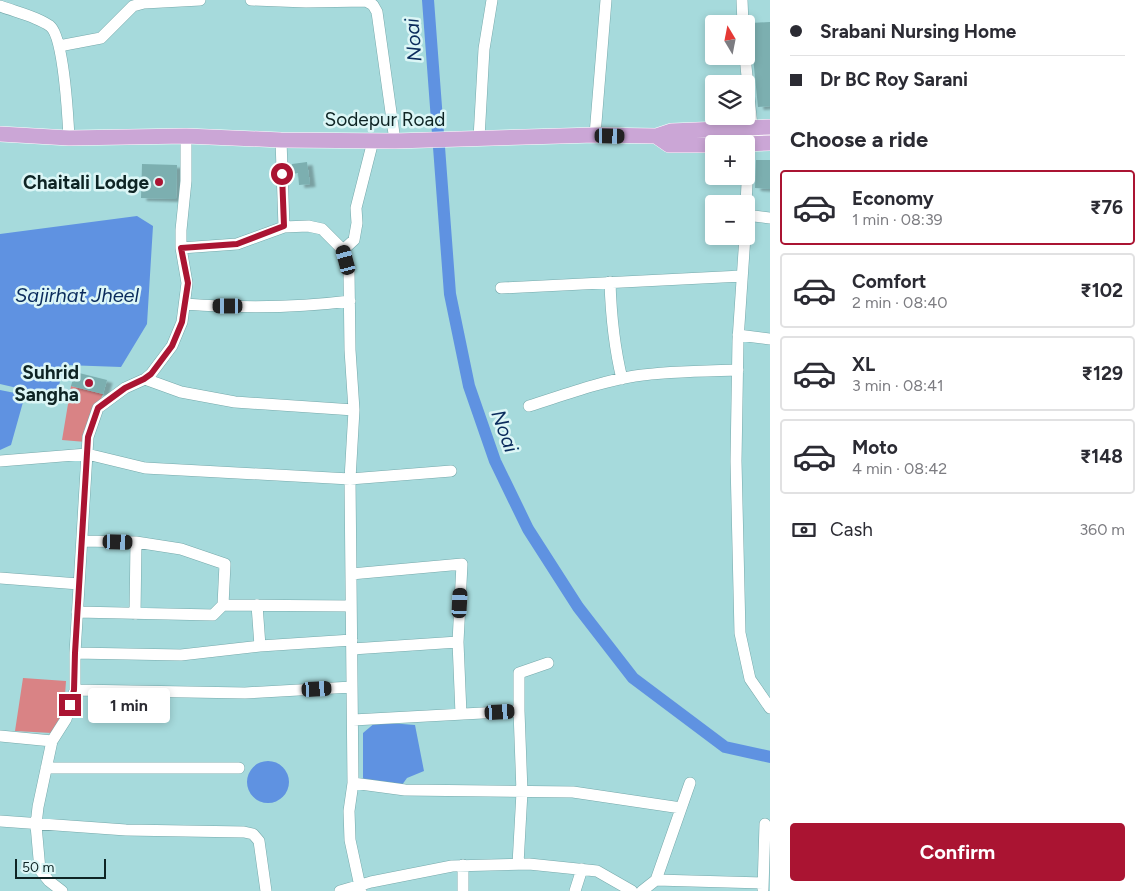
<!DOCTYPE html>
<html lang="en">
<head>
<meta charset="utf-8">
<style>
	body { margin:0; font-family:Figtree,sans-serif; background:#f7f7f7; color:#2b2b33; height:100vh; display:flex; flex-direction:column; font-size:19px; white-space:nowrap }
	* { box-sizing:border-box; margin:0 }
	p { font-size:16px; color:#7c7c81 }
	.icon { flex:none; width:28px; height:28px; fill:none; stroke:currentColor; stroke-width:2; stroke-linecap:round; stroke-linejoin:round }
	.map { position:relative; flex:1; overflow:hidden }
	.drawer { display:flex; flex-direction:column; background:#fff; width:375px }
	.drawer>* { flex:none }
	.top-card { display:grid; align-content:center; height:110px; padding:0 20px; background:#fff }
	.needle { width:32px; rotate:350deg }
	.tools { position:absolute; left:705px; top:15px; display:grid; gap:10px }
	.tools a { display:grid; place-items:center; width:50px; height:50px; border-radius:5px; background:#fff; box-shadow:0 2px 8px #0003; font-size:25px }
	.scale { position:absolute; left:15px; bottom:12px; width:91px; box-sizing:border-box; padding-left:5px; border:2px solid #0e2424; border-top:0; font-size:14px; line-height:18px; white-space:nowrap; color:#0e2424; -webkit-text-stroke:4px #dcf6f6; paint-order:stroke }
	.end { position:absolute; width:22px; height:22px; margin:-11px; border:6px solid #aa1432; background:#fff; box-shadow:0 0 0 2px #fff }
	.from { border-radius:50% }
	.bubble { position:absolute; height:35px; border-radius:5px; background:#fff; box-shadow:0 2px 8px #0003; font-size:16px; font-weight:700; line-height:35px; text-align:center }
	.car { position:absolute; width:15px; height:30px; margin:-15px -8px; border-radius:6px; box-shadow:0 0 4px 1px #0007; background:linear-gradient(#222 24%,#8ab4d8 0 40%,#222 0 76%,#8ab4d8 0 86%,#222 0) }
	.top-card b { display:flex; align-items:center; gap:18px; height:48px; font-size:19px }
	.top-card b+b { border-top:1px solid #e1e1e2 }
	.top-card i { width:12px; height:12px; background:#2b2b33 }
	ul { padding:0; list-style:none }
	li { display:flex; align-items:center; gap:15px; height:75px; margin:0 10px 8px; padding:0 10px; border:2px solid #e1e1e2; border-radius:5px }
	li div { flex:1 }
	li b { display:block; font-size:19px }
	li em { font-style:normal; font-weight:700 }
	li.selected { border-color:#aa1432 }
	li>.icon { width:45px; height:45px; stroke-width:1.5 }
	h2 { padding:0 20px; font-size:22px; line-height:60px }
	.pay { display:flex; align-items:center; gap:12px; height:55px; padding:0 20px; font-size:19px }
	.pay p { margin-inline-start:auto }
	.button { display:flex; gap:10px; margin-top:auto; padding:10px 20px }
	.button a { flex:1; height:58px; border-radius:5px; background:#aa1432; color:#fff; font-size:20px; font-weight:700; line-height:58px; text-align:center }
	main { display:flex; flex:1; min-height:0 }
	.map>svg:first-child { display:block }
</style>
</head>
<body>
<main>
<div class="map">
<svg width="770" height="891" viewBox="0 0 770 891">
	<defs>
		<filter id="shadow"><feDropShadow dx="5.5" dy="3" stdDeviation="1" flood-color="#0004"/></filter>
	</defs>
	<rect width="100%" height="100%" fill="#a6dadc"/>
	<!-- green -->
	<path fill="#d98385" d="M71,386l32,8 -11,26 -6,22 -24,-2z
		M23,678l43,3 -2,28 -12,24 -37,-2z"/>
	<!-- water -->
	<path fill="#5f92e1" d="M137,216l16,10 -6,98 -26,43 -56,-2 -12,40 -14,-12 -39,-9v-150z
		M0,390l25,5 -14,50 -11,5z
		M376,722l39,3 9,46 -17,7 -8,11 -36,-4v-52z
		M247 782a21 21 0 1 1 42 0a21 21 0 1 1-42 0Z"/>
	<g fill="none" stroke-linecap="round" stroke-linejoin="round">
		<!-- canal -->
		<path stroke="#5f92e1" stroke-width="12" d="M428,0l22,294 19,92 26,75 33,68 50,78 55,71 92,69 45,10"/>
	</g>
	<!-- building -->
	<path fill="#7bafb0" filter="url(#shadow)" d="M770,22v84l-12,1 -8,-80v-4z
		M756,160h14v29l-15,-1z
		M307,162l3,22 -11,1 -1,-12 -5,1 -1,-10z
		M142,164l35,1 -1,34 -35,-1z
		M75,372l32,8 -4,14 -32,-8z"/>
	<g fill="none" stroke-linecap="round" stroke-linejoin="round">
		<!-- minor casing -->
		<g stroke="#76a9ab" stroke-width="12">
			<path id="minor" d="M251,0l55,2 60,-1 7,4 4,7 18,129
				M742,0l1,24
				M0,6c16,6 36,10 50,20 14,11 18,92 19,112
				M59,46l42,-8 32,-32 11,-3 56,-3
				M745,56l7,71 -3,16 -3,61
				M595,135l11,-135
				M479,138l5,-89 8,-49
				M746,215l24,3
				M745,236l-7,104 -2,121 4,172 10,46 20,29
				M181,248l56,-4 47,-17 -3,-87
				M343,250l11,-10 3,-17 -1,-15 17,-67
				M610,282c1,33 4,64 12,97
				M501,288l241,-12
				M185,304c54,4 110,4 165,-3
				M738,335l32,4
				M145,379l36,13 54,10 119,8 -4,-60 -1,-78 -6,-22 -21,-21 -14,-3 -24,1
				M529,406c35,-11 70,-24 106,-30 34,-5 69,-5 103,-6
				M354,410l-4,69 3,304 -4,28 1,29 11,51
				M0,461l87,-7 58,14 205,11 101,-8
				M351,574l111,-10 -4,78 3,72
				M0,578l79,6
				M223,605l128,1
				M257,605l3,41
				M77,612l136,3 10,-10 2,-41 -44,-15 -45,-7 -54,-1
				M135,614l1,-72
				M352,649l106,-7
				M75,653l106,2 79,-9 92,-6
				M75,690l170,3 107,-6
				M353,720l166,-9
				M0,736l52,5
				M46,768h193
				M353,783l52,7 168,2 108,16
				M0,821l126,9 118,2 9,2 6,7 7,50
				M518,864l4,-72 -3,-81v-38l29,-10
				M463,865v26
				M656,880l107,3
				M763,889l2,-65
				M62,891l-13,-10 -9,-11 -4,-45 2,-18 14,-66 14,-22 9,-29v-37l13,-216 10,-29 27,-20 20,-9 6,-5 21,-28 10,-24 5,-39 -6,-35v-18l5,-49v-45
				M340,891l31,-9 81,-16 77,-2 68,7 35,20
				M575,891l7,-22
				M642,891l14,-11 34,-97"/>
		</g>
		<!-- major casing -->
		<g stroke="#fff" stroke-width="16">
			<path id="major" d="M0,134l69,4 117,-2 95,4 114,1 200,-6 61,1 15,-5 99,-4
				M656,136l13,9h45
				M743,144l27,-1"/>
		</g>
		<!-- minor -->
		<use href="#minor" stroke="#fff" stroke-width="11"/>
		<!-- major -->
		<use href="#major" stroke="#cba6d6" stroke-width="15"/>
	</g>
	<g fill="none" stroke-linecap="round" stroke-linejoin="round">
		<!-- route -->
		<path stroke="#aa1432" stroke-width="6" d="M70,705l4,-15 1,-37 13,-216 10,-29 27,-20 19,-9 7,-5 21,-28 10,-24 6,-39 -7,-35 56,-4 47,-18 -2,-52"/>
	</g>
	<!-- markers -->
	<g fill="#aa1432" stroke="#dcf6f6" stroke-width="2">
		<circle cx="159" cy="182" r="5"/>
		<circle cx="89" cy="383" r="5"/>
	</g>
	<g text-anchor="middle" dominant-baseline="central" stroke-width="5" stroke-linejoin="round" paint-order="stroke">
		<!-- street labels -->
		<g font-size="19" fill="#0e2424" stroke="#dcf6f6">
			<text x="385" y="119">Sodepur Road</text>
		</g>
		<!-- poi labels -->
		<g font-size="19" font-weight="bold" fill="#0e2424" stroke="#dcf6f6" text-anchor="end">
			<text x="149" y="182">Chaitali Lodge</text>
			<text x="79" y="372">Suhrid<tspan x="79" dy="22">Sangha</tspan></text>
		</g>
		<!-- water labels -->
		<g font-size="20" font-style="italic" fill="#0a2b5c" stroke="#dcf6f6">
			<text transform="translate(413 40) rotate(-94)">Noai</text>
			<text x="77" y="295">Sajirhat Jheel</text>
			<text transform="translate(505 431) rotate(70)">Noai</text>
		</g>
	</g>
</svg>
<div class="tools">
<a><svg class="needle" viewBox="-14 -14 28 28"><path d="M0-13l5 13h-10z" fill="#e53935"/><path d="M0 13l5-13h-10z" fill="#7c7c81"/></svg></a>
<a><svg class="icon" aria-label="layers" viewBox="0 0 24 24"><path d="M12 4l9 5-9 5-9-5zM3 14l9 5 9-5"/></svg></a>
<a>+</a>
<a>−</a>
</div>
<div class="scale">50 m</div>
<i class="end from" style="left:282px;top:174px"></i>
<i class="end" style="left:70px;top:705px"></i>
<div class="bubble" style="left:88px;top:688px;width:82px">1 min</div>
<i class="car" style="left:610px;top:136px;rotate:91deg"></i>
<i class="car" style="left:346px;top:260px;rotate:345deg"></i>
<i class="car" style="left:228px;top:306px;rotate:270deg"></i>
<i class="car" style="left:118px;top:542px;rotate:92deg"></i>
<i class="car" style="left:460px;top:603px;rotate:3deg"></i>
<i class="car" style="left:317px;top:689px;rotate:87deg"></i>
<i class="car" style="left:500px;top:712px;rotate:87deg"></i>
</div>
<section class="drawer">
<div class="top-card">
<b><i class="from"></i>Srabani Nursing Home</b>
<b><i></i>Dr BC Roy Sarani</b>
</div>
<h2>Choose a ride</h2>
<ul>
<li class="selected"><svg class="icon" aria-label="car" viewBox="0 0 24 24"><path d="M5 17H2v-5l4-1 3-4h7l3 4 3 1v5h-3M9 17h6M6 11h13"/><circle cx="7" cy="17" r="2"/><circle cx="17" cy="17" r="2"/></svg><div><b>Economy</b><p>1 min · 08:39</p></div><em>₹76</em></li>
<li><svg class="icon" aria-label="car" viewBox="0 0 24 24"><path d="M5 17H2v-5l4-1 3-4h7l3 4 3 1v5h-3M9 17h6M6 11h13"/><circle cx="7" cy="17" r="2"/><circle cx="17" cy="17" r="2"/></svg><div><b>Comfort</b><p>2 min · 08:40</p></div><em>₹102</em></li>
<li><svg class="icon" aria-label="car" viewBox="0 0 24 24"><path d="M5 17H2v-5l4-1 3-4h7l3 4 3 1v5h-3M9 17h6M6 11h13"/><circle cx="7" cy="17" r="2"/><circle cx="17" cy="17" r="2"/></svg><div><b>XL</b><p>3 min · 08:41</p></div><em>₹129</em></li>
<li><svg class="icon" aria-label="car" viewBox="0 0 24 24"><path d="M5 17H2v-5l4-1 3-4h7l3 4 3 1v5h-3M9 17h6M6 11h13"/><circle cx="7" cy="17" r="2"/><circle cx="17" cy="17" r="2"/></svg><div><b>Moto</b><p>4 min · 08:42</p></div><em>₹148</em></li>
</ul>
<div class="pay"><svg class="icon" aria-label="cash" viewBox="0 0 24 24"><path d="M3 7h18v10H3z"/><circle cx="12" cy="12" r="2"/></svg>Cash<p>360 m</p></div>
<div class="button"><a>Confirm</a></div>
</section>
</main>
</body>
</html>
